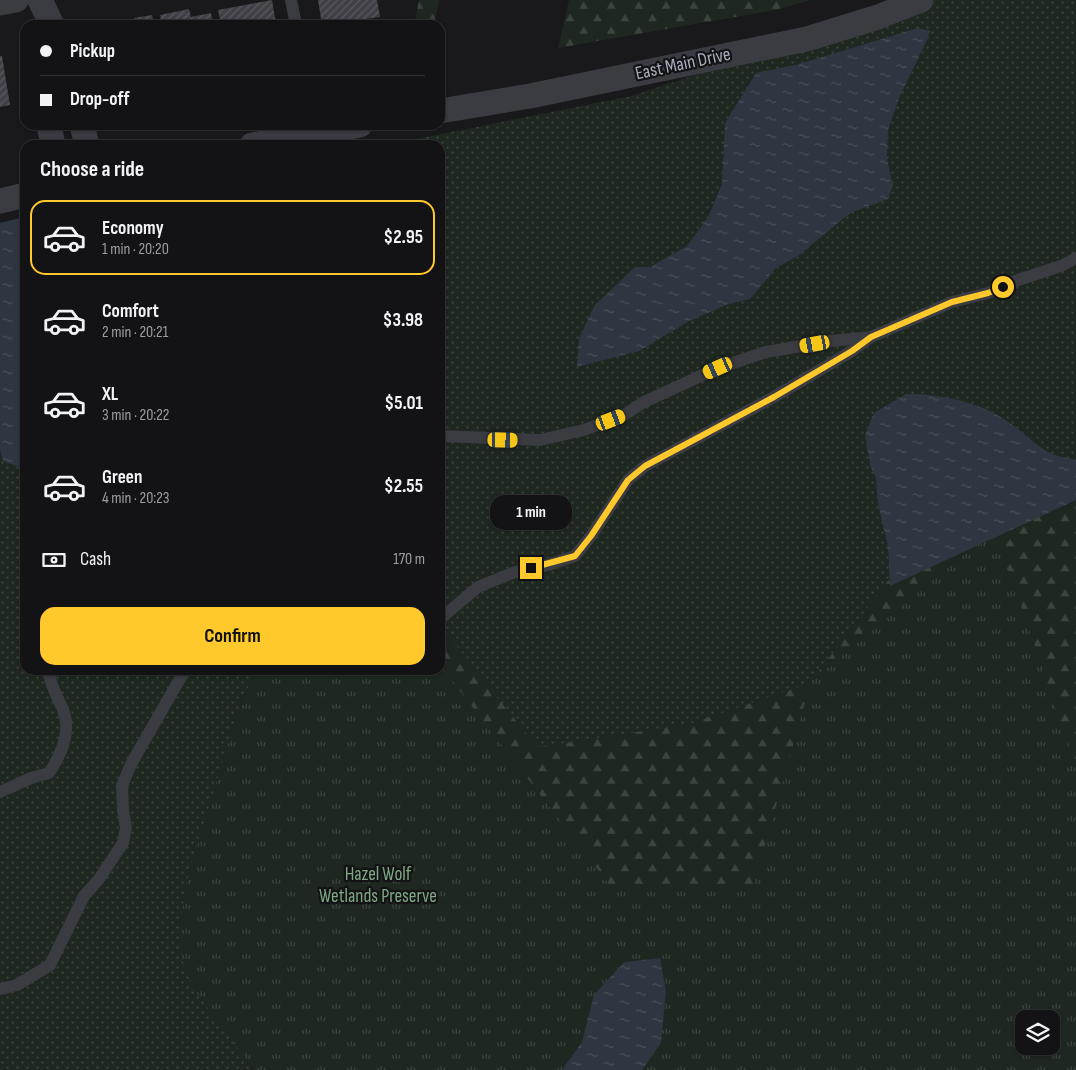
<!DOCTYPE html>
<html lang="en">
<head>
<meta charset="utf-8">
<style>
	body { margin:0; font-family:"Sofia Sans Condensed",sans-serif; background:#1c1b1d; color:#f1f3f6; height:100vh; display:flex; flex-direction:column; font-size:19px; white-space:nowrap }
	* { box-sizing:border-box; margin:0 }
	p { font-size:16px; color:#9d9ea0 }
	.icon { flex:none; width:28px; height:28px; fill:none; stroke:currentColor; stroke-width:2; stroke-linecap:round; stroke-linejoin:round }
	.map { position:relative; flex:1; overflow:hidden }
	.drawer { position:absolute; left:20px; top:140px; width:425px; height:535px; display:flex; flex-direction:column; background:#131214; border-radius:15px; box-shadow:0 1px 4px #0004,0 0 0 1px #323234 }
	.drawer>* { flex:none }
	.guide { position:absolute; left:20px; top:20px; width:425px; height:110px; border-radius:15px; box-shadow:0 1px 4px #0004,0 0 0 1px #323234; display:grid; align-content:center; height:110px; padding:0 20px; background:#131214 }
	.fabs { position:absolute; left:1015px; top:1010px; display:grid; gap:10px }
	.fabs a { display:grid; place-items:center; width:45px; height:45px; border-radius:10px; background:#131214; box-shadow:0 1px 4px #0004,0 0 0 1px #323234; font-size:25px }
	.end { position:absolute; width:22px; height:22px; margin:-11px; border:6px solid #ffc92c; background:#111; box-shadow:0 0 0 2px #111 }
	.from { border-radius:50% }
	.bubble { position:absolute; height:35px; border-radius:15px; background:#131214; box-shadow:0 1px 4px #0004,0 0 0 1px #323234; font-size:16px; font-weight:700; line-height:35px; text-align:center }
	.car { position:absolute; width:15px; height:30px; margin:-15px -8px; border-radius:6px; box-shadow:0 0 4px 1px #0007; background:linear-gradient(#f5c518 24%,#345 0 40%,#f5c518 0 76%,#345 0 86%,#f5c518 0) }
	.guide b { display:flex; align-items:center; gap:18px; height:48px; font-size:19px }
	.guide b+b { border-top:1px solid #323234 }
	.guide i { width:12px; height:12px; background:#f1f3f6 }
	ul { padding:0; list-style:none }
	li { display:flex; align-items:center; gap:15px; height:75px; margin:0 10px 8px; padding:0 10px; border:2px solid transparent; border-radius:15px }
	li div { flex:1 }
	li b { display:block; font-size:19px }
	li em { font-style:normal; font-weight:700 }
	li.active { border-color:#ffc92c }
	li>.icon { width:45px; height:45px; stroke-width:1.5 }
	h2 { padding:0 20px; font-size:22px; line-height:60px }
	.pay { display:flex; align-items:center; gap:12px; height:55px; padding:0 20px; font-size:19px }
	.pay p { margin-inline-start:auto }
	.cta { display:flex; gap:10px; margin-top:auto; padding:10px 20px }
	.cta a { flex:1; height:58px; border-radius:15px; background:#ffc92c; color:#111; font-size:20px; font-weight:700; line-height:58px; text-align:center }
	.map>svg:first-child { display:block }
</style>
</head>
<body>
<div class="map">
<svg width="1076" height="1070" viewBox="0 0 1076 1070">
	<defs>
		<pattern id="grass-dots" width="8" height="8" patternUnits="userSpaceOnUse" patternTransform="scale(1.25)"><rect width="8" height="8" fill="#1e2720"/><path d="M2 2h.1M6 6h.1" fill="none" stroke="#3c443e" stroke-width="1.8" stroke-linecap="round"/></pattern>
		<pattern id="forest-firs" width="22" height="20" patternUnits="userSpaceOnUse" patternTransform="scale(1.25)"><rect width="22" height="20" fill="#1e2720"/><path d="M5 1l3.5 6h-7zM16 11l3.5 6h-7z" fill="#3c443e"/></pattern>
		<pattern id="park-tufts" width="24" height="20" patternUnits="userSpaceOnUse" patternTransform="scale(1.25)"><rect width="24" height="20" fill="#1e2720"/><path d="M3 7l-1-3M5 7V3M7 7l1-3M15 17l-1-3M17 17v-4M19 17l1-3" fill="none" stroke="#3c443e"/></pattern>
		<pattern id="water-ripples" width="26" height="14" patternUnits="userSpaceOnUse" patternTransform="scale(1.25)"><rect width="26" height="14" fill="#2d3641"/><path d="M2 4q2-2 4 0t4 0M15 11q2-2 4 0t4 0" fill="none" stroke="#49515a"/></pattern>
		<pattern id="building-hatch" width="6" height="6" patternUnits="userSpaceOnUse" patternTransform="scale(1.25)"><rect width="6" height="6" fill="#404046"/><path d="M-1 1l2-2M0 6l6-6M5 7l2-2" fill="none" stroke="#59595f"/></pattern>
	</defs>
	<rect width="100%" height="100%" fill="#19181b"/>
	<!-- grass -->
	<path fill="url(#grass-dots)" d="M925,0h151v768l-321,116h-146l-169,-219v-520h-53l244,-49z
		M25,217v453h231l-17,37 -51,173 -8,44 72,144v2h-252v-847z"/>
	<!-- forest -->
	<path fill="url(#forest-firs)" fill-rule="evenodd" d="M419,0h20l-5,25h-20z
		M569,0h242l-35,10 -218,38z
		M1076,467v603h-750l114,-400v-45l97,122 153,-23 120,-41 89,-117zM1024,1019h27v27h-27z"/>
	<!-- park -->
	<path fill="url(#park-tufts)" fill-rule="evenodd" d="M995,529l81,239v302h-822l-62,-83 -10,-28 -2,-35 7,-44 52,-173 17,-37h184v-5l169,219h145l57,-203zM1024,1019h27v27h-27z"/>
	<!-- water -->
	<path fill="url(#water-ripples)" d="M918,28l12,3 -3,9 -28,58 -11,32 -1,29 6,26 -5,14 -38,14 -52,43 -22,12 -26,31 -21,5 -40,17 -50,30 -62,16 2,-29 16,-33 40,-38h15l37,-21 21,-29 14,-33 3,-61 31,-50 43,-9z
		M25,217v252l-22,-8 -3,-11v-227z
		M906,394c35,0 71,7 101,27 15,10 27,23 43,32 8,4 18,4 26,7v40l-186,86 -2,-39 -10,-43 -2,-26 -6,-13 -5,-30 9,-22z
		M660,958l6,33 -5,52 -19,27h-80l20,-28 12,-47 30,-33z"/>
	<!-- building -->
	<path fill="url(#building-hatch)" d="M272,0l4,25h-55l-3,-15z
		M318,0h59l3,17 -58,8z
		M189,9l2,8 20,-4 2,12h-51l-2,-10z
		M152,15l2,10h-18l-2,-7z
		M0,56h2l8,49 -10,2z"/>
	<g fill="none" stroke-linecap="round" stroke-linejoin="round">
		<!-- lane -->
		<path stroke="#3b3b42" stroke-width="12" d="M291,0l5,25
			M440,436l100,4 44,-10 40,-15 20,-13 74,-34 48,-16 65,-11 40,-4
			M440,619l38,-32 37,-15 33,-7 27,-9 16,-20 37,-56 17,-14 129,-69 78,-46 19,-14 81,-35 36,-9 30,-13 43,-14 15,-8
			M0,792l31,-14 18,-5c12,-18 23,-41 14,-63 -5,-13 -13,-25 -15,-40
			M0,989l17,-4 33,-20 34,-69 15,-17 24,-36 3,-15 -3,-18 -1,-24 9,-22 54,-94"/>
		<!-- street -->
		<path stroke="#3b3b42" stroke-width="25" d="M40,0l12,25
			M0,3l16,-3
			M440,111l90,-15 277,-57 71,-22 43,-17
			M49,125l4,20
			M82,125l5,20
			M252,145l108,-20
			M0,201l25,-6"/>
	</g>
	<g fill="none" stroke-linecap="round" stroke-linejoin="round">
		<!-- route -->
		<path stroke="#ffc92c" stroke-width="6" d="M531,568l44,-12 16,-20 37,-56 17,-14 129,-69 78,-46 19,-14 81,-35 36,-9 15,-6"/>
	</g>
	<g text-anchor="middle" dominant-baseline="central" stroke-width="4.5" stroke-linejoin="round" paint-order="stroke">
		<!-- street labels -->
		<g font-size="19" fill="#a9aebc" stroke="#131316">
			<text transform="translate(683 64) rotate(-12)">East Main Drive</text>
		</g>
		<!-- park labels -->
		<g font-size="19" fill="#7fa985" stroke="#131316">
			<text x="378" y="874">Hazel Wolf<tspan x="378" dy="22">Wetlands Preserve</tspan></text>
		</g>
	</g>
</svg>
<div class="fabs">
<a><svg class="icon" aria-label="layers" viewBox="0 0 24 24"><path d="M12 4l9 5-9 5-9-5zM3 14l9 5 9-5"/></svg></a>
</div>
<i class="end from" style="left:1003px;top:287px"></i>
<i class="end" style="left:531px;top:568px"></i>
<div class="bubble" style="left:490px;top:495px;width:82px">1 min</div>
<i class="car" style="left:815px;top:344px;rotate:260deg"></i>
<i class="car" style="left:718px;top:368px;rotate:246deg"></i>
<i class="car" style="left:611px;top:420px;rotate:69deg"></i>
<i class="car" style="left:503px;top:440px;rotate:91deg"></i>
<div class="guide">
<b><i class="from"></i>Pickup</b>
<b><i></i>Drop-off</b>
</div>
<section class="drawer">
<h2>Choose a ride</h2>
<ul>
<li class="active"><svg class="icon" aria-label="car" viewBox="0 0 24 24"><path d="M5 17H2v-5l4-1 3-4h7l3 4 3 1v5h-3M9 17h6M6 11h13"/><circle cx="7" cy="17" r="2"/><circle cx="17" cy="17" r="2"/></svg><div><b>Economy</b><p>1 min · 20:20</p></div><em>$2.95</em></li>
<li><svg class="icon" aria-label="car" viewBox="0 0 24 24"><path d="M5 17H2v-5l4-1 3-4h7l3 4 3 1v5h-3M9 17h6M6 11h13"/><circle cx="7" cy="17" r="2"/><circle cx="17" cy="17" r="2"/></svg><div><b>Comfort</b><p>2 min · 20:21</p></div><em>$3.98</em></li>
<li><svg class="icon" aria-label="car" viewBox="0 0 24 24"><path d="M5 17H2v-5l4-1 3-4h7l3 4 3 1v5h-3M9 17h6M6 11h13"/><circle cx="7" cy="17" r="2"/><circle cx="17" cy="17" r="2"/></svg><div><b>XL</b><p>3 min · 20:22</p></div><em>$5.01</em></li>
<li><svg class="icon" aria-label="car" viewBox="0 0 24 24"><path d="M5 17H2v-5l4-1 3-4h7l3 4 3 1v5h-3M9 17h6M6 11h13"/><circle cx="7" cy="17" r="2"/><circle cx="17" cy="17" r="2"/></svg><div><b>Green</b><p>4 min · 20:23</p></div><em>$2.55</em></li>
</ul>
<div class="pay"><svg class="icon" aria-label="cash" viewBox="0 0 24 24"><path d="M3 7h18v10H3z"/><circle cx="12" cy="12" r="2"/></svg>Cash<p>170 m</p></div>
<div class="cta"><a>Confirm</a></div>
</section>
</div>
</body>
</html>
